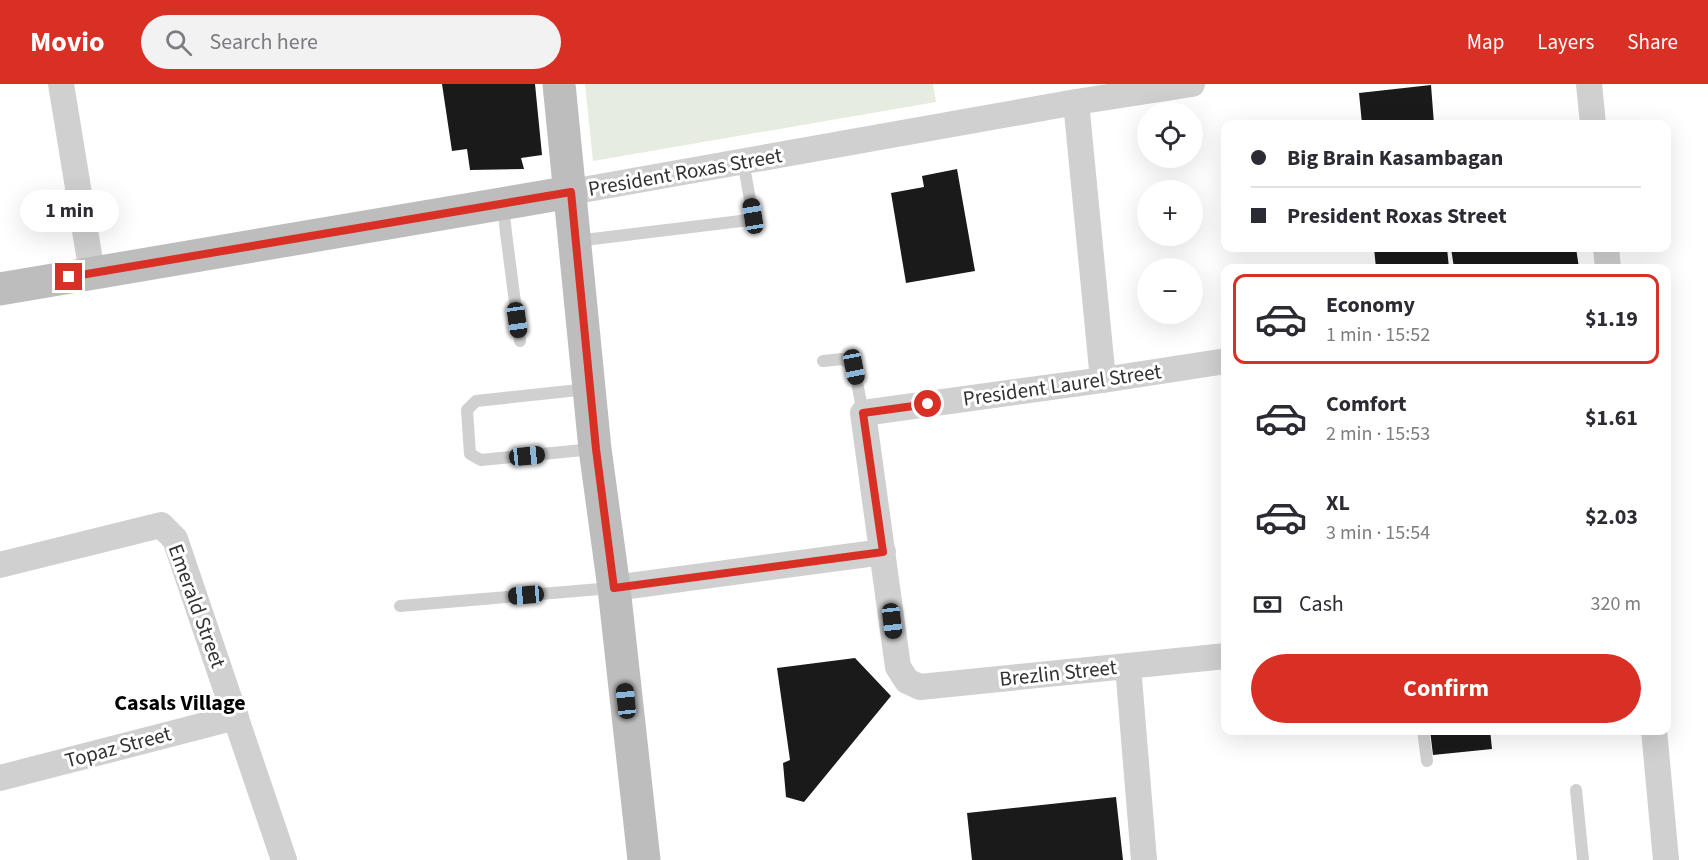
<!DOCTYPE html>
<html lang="en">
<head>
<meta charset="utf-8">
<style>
	body { margin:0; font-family:"Source Sans 3",sans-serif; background:#f2f2f3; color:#2b2b33; height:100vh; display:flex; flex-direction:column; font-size:22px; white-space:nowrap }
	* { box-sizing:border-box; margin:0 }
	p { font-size:20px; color:#7c7c81 }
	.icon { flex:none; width:33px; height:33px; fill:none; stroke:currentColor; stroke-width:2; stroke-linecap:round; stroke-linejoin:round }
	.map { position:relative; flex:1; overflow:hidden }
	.side { position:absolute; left:1221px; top:180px; width:450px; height:471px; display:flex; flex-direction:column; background:#fff; border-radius:12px; box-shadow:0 6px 24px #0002 }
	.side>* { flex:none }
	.guide { position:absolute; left:1221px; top:36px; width:450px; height:132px; border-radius:12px; box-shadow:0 6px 24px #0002; display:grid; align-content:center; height:132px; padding:0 30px; background:#fff }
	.fabs { position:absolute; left:1137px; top:18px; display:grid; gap:12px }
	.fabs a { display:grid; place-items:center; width:66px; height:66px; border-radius:50%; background:#fff; box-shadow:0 6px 24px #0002; font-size:30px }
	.end { position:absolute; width:27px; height:27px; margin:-14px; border:8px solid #d93025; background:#fff; box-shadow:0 0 0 3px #fff }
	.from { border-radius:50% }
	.bubble { position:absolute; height:42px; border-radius:21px; background:#fff; box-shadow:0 6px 24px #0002; font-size:20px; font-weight:700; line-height:42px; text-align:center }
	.car { position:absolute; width:18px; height:36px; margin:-18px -9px; border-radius:8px; box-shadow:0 0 4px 2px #0007; background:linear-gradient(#222 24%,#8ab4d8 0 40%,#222 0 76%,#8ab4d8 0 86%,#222 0) }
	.guide b { display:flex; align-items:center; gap:21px; height:57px; font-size:22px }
	.guide b+b { border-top:2px solid #e1e1e2 }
	.guide i { width:15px; height:15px; background:#2b2b33 }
	ul { padding:10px 0 0; list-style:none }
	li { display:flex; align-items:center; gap:18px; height:90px; margin:0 12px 9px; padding:0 18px; border:3px solid transparent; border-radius:12px }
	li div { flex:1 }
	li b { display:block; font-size:22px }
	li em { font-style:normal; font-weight:700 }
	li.selected { border-color:#d93025 }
	li>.icon { width:54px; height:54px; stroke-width:1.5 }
	.pay { display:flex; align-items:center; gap:15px; height:66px; padding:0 30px; font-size:22px }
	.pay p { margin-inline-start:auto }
	.button { display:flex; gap:12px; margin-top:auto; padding:12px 30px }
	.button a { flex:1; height:69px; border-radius:36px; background:#d93025; color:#fff; font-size:24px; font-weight:700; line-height:69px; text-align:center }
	header { display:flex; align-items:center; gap:36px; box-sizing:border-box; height:84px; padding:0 30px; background:#d93025; color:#fff }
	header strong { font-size:28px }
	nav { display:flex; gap:33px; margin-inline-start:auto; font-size:21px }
	.search { width:420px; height:54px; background:#f2f2f3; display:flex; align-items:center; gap:15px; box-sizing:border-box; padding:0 21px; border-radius:33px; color:#7c7c81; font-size:22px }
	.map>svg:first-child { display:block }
</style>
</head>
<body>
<header>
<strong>Movio</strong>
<div class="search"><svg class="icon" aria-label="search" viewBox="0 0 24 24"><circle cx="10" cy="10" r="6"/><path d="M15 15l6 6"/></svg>Search here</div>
<nav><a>Map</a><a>Layers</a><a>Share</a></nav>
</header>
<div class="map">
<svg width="1708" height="776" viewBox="0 0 1708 776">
	<rect width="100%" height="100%" fill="#fff"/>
	<!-- green -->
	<path fill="#e6ecdf" d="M585,0h348l3,18 -343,59z"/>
	<!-- building -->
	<path fill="#1a1a1a" d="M442,0h93l7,71 -21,3 3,11 -54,1 -3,-21 -15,2z
		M1431,1l3,39h-72l-3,-31z
		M957,85l18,102 -69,12 -15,-90 33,-6 -2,-11z
		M1374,164h73l2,20h-73z
		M1451,164h125l3,20h-125z
		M855,574l36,38 -87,106 -18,-5 -3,-34 7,-3 -13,-92z
		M1430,646h60l2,19 -59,6z
		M1116,713l7,63h-151l-5,-47z"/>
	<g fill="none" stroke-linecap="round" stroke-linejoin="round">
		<!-- lane -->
		<path stroke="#d0d0d0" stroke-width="12" d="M503,120l3,29 14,108
			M576,157l173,-21 4,-4 -10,-55
			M823,277l20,-2 11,8 9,46
			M588,305l-112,12 -9,9 3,44 11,6 112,-11
			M400,522l212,-18
			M1423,646l4,31
			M1576,706l7,70"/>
		<!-- street -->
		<path stroke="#d0d0d0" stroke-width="26" d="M61,0l31,189
			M1589,0l4,40
			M1076,18l27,278
			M571,108l505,-90 116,-18
			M1606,164l2,20
			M1226,277l-123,19 -240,33 35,254 9,14 13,6 306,-31
			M0,481l161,-40 14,14 109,321
			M614,504l269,-36
			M1128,582l16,194
			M1654,646l12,130
			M0,694l236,-61"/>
		<!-- secondary -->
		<path stroke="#bdbdbd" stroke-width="33" d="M559,0l36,365 19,139 30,272
			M0,205l571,-97"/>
	</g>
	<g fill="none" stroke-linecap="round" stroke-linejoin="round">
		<!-- route -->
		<path stroke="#d93025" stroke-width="8" d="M69,193l502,-85 25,257 18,139 269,-36 -20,-139 65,-9"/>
	</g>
	<g text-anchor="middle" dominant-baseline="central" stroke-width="6" stroke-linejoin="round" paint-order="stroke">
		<!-- street labels -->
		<g font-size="21" fill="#333" stroke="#fff">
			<text transform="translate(685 88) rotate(-10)">President Roxas Street</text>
			<text transform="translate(1062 301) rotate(-8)">President Laurel Street</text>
			<text transform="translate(197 522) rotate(70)">Emerald Street</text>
			<text transform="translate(1058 589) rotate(-6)">Brezlin Street</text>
			<text transform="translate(118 663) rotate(-15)">Topaz Street</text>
		</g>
		<!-- neighbourhood labels -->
		<g font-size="22" font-weight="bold" fill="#000" stroke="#fff">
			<text x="180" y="619">Casals Village</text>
		</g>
	</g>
</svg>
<div class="fabs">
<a><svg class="icon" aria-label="locate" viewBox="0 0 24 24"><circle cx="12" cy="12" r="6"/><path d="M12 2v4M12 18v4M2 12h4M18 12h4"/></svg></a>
<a>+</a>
<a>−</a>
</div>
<i class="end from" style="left:928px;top:320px"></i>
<i class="end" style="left:69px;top:193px"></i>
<div class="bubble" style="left:20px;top:106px;width:99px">1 min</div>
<i class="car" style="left:753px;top:132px;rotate:351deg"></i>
<i class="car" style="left:517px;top:236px;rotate:172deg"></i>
<i class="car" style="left:854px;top:283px;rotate:169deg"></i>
<i class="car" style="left:527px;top:372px;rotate:84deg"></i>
<i class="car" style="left:526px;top:511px;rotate:265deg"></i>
<i class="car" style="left:892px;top:537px;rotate:173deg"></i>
<i class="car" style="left:626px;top:617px;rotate:354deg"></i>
<div class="guide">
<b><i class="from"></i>Big Brain Kasambagan</b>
<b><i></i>President Roxas Street</b>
</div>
<section class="side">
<ul>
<li class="selected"><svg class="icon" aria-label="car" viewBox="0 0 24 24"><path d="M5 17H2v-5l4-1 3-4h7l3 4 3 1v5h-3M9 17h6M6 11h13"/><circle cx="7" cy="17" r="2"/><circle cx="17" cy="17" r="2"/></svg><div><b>Economy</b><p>1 min · 15:52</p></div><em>$1.19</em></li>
<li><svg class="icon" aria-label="car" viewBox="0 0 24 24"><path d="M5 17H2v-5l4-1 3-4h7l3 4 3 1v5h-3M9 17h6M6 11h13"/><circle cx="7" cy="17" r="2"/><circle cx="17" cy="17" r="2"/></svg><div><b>Comfort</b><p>2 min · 15:53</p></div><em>$1.61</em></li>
<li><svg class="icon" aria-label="car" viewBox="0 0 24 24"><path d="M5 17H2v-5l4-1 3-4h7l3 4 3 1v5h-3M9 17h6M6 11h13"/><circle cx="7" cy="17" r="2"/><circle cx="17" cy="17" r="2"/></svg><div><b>XL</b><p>3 min · 15:54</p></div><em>$2.03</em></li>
</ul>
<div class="pay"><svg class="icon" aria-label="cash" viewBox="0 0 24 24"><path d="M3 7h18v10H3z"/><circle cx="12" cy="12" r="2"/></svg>Cash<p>320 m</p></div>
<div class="button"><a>Confirm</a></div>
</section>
</div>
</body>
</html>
